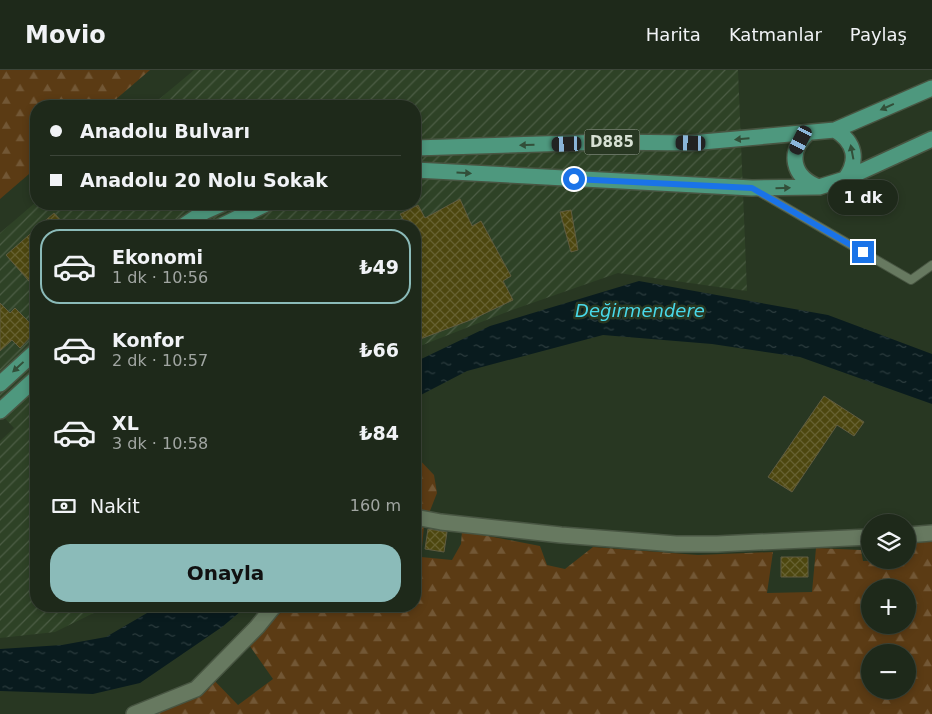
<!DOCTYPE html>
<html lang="tr">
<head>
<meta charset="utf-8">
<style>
	body { margin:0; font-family:"DejaVu Sans",sans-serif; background:#263123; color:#f1f3f6; height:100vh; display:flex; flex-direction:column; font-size:19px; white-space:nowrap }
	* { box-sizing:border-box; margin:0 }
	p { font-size:16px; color:#a1a6a2 }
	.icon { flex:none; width:28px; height:28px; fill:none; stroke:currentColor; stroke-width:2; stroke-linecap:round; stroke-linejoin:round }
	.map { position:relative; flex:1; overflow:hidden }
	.details { position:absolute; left:30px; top:150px; width:391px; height:392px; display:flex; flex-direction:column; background:#1e291a; border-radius:20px; box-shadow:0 2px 8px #0003,0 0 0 1px #3c4539 }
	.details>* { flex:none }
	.top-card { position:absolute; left:30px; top:30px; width:391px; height:110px; border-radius:20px; box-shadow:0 2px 8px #0003,0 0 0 1px #3c4539; display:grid; align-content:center; height:110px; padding:0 20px; background:#1e291a }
	.buttons { position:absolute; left:861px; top:444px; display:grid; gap:10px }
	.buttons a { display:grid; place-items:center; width:55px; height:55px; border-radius:50%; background:#1e291a; box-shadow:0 2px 8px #0003,0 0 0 1px #3c4539; font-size:25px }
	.end { position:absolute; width:22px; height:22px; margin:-11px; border:6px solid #1a73e8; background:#fff; box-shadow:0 0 0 2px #fff }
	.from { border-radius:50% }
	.bubble { position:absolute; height:35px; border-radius:18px; background:#1e291a; box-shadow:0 2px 8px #0003,0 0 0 1px #3c4539; font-size:16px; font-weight:600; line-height:35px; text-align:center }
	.car { position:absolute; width:15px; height:30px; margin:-15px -8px; border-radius:6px; box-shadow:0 0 4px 1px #0007; background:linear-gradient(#222 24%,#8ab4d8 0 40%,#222 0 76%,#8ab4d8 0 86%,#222 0) }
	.top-card b { display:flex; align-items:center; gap:18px; height:48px; font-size:19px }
	.top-card b+b { border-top:1px solid #3c4539 }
	.top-card i { width:12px; height:12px; background:#f1f3f6 }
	ul { padding:9px 0 0; list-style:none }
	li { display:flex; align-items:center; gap:15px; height:75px; margin:0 10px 8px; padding:0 10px; border:2px solid transparent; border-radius:20px }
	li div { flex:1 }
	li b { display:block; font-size:19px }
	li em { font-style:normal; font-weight:600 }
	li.on { border-color:#8bbbb9 }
	li>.icon { width:45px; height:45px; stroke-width:1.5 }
	.pay { display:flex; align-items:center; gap:12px; height:55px; padding:0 20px; font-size:19px }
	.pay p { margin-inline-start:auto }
	.cta { display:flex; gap:10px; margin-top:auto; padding:10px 20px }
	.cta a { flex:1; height:58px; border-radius:20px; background:#8bbbb9; color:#111; font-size:20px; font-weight:600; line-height:58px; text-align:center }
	header { display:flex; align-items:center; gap:30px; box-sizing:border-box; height:70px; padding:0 25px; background:#1e291a; border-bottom:1px solid #3c4539 }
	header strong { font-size:24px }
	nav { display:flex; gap:28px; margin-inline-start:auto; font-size:18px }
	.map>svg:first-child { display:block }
</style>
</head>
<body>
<header>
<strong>Movio</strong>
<nav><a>Harita</a><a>Katmanlar</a><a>Paylaş</a></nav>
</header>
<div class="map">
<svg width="932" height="644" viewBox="0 0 932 644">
	<defs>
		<pattern id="industrial-furrows" width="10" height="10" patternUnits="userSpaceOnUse" patternTransform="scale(1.25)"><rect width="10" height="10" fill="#2e4226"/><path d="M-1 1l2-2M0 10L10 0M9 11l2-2" fill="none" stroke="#4c5d45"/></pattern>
		<pattern id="forest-firs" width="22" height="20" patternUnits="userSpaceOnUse" patternTransform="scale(1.25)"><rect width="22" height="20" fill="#5b3b14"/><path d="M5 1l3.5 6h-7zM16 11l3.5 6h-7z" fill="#725735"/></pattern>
		<pattern id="water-ripples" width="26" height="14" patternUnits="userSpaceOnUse" patternTransform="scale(1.25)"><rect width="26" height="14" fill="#091b1e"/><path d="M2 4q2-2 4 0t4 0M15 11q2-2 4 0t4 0" fill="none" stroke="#2c3c3e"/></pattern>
		<pattern id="building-cross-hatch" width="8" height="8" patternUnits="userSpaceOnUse" patternTransform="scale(1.25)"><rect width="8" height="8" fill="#4d470f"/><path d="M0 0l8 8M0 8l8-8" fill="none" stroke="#666131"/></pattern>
	</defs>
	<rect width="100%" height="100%" fill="#283722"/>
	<!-- industrial -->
	<path fill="url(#industrial-furrows)" d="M194,0h544l9,221 -129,-18 -106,37 -97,38v-122h-379v380h72l-53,26 -55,6v-197l14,-13 -14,-15v-180l36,-31v2h379v-98h-264z"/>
	<!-- forest -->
	<path fill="url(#forest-firs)" fill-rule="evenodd" d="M0,0h150l-42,36h-72v62l-36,31z
		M415,385l19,20 3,18 -13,33 -3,31 31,3 9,-16 1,-13 78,15 7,19 18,4 28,-22 105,8 75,-3 -6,41 45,-1 4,-44 45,2 2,11 45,-1v-18l24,-3v175h-789l63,-42 32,33 35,-26 -31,-44 51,-29h122zM870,518h38v37h-38zM870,582h38v38h-38z"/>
	<!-- water -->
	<path fill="url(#water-ripples)" d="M639,211l189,34 104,39v50l-132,-47 -88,-13 -109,-9 -136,36 -52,27v-36l75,-36z
		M159,536h88l-25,21 -82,56 -47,11 -93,-3v-42l62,-4 44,-8z"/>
	<!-- building -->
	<path fill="url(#building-cross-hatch)" stroke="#605c41" d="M460,129l12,27 9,-5 30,55 -8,5 10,19 -40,19 -58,22v-115h-8l-7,-12 18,-9 7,13z
		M571,140l7,40 -7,2 -11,-40z
		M54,143l12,13h-27z
		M36,159v60l-30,-34z
		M0,233l10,10 5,-5 21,21v2l-16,17 -8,-8 -12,11z
		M824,326l40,26 -10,14 -17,-11 -45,67 -24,-15z
		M428,459l19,3 -3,20 -19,-3z
		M781,487h27v20h-27z"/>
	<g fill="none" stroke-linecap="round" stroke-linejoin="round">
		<!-- service casing -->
		<g stroke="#485542" stroke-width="10">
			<path id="service" d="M756,120l155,90 21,-15"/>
		</g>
		<!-- minor casing -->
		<g stroke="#485542" stroke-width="18">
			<path id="minor" d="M415,447l26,5 120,13 115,9h41l153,-7
				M908,465l24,-2
				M134,644l62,-25 61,-62 17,-21"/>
		</g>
		<!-- trunk casing -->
		<g stroke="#485542" stroke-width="18">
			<path id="trunk" d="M835,60c20,12 24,30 10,49
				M808,63c-21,19 -16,44 11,54
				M415,78l191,-6 85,1 144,-13 97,-42
				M415,100l337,18 67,-1 26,-8 87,-40
				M183,156l21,-14 18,-8
				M221,156l45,-22
				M0,314l36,-33
				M0,341l36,-33"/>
		</g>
		<!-- service -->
		<use href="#service" stroke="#677960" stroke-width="8"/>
		<!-- minor -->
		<use href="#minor" stroke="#677960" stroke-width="15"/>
		<!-- trunk -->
		<use href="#trunk" stroke="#4e987e" stroke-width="15"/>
	</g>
	<!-- one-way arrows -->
	<defs><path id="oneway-solid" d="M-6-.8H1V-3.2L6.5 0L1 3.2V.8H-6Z" transform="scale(1.25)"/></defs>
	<g fill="#324f39">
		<use href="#oneway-solid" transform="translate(887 37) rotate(156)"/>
		<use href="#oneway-solid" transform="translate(742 69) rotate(175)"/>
		<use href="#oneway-solid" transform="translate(527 75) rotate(178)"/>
		<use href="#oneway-solid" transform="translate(852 82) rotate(-101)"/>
		<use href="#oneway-solid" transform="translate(464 103) rotate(3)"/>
		<use href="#oneway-solid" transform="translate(783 118) rotate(-1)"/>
		<use href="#oneway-solid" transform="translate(18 297) rotate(137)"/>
	</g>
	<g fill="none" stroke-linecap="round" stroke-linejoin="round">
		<!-- route -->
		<path stroke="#1a73e8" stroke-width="6" d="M574,109l178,9 111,64"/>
	</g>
	<g text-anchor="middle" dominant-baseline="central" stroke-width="5" stroke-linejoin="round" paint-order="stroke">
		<!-- shield labels -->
		<rect fill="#283722" stroke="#a2ad9e" stroke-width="1" x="584.5" y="59.5" width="55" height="25" rx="4"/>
		<g font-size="15" font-weight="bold" fill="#d7e0d3">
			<text x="612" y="72">D885</text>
		</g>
		<!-- water labels -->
		<g font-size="18" font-style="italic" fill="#48d8e8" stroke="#283722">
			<text x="640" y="240">Değirmendere</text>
		</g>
	</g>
</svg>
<div class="buttons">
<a><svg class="icon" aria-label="layers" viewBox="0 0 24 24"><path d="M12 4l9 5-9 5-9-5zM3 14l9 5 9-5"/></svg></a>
<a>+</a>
<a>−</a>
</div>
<i class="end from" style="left:574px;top:109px"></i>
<i class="end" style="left:863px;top:182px"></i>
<div class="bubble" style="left:828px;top:110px;width:70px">1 dk</div>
<i class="car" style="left:801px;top:70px;rotate:207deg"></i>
<i class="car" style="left:691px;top:73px;rotate:271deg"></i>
<i class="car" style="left:567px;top:74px;rotate:268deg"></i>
<div class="top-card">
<b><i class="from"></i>Anadolu Bulvarı</b>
<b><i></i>Anadolu 20 Nolu Sokak</b>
</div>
<section class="details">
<ul>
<li class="on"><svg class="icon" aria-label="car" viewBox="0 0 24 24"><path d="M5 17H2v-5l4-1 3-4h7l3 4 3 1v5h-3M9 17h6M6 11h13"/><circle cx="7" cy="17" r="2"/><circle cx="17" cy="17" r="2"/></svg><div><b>Ekonomi</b><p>1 dk · 10:56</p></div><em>₺49</em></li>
<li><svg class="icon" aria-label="car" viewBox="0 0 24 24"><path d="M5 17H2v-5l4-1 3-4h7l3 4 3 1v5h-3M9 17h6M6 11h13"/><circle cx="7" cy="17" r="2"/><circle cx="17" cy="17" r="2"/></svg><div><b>Konfor</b><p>2 dk · 10:57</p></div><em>₺66</em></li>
<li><svg class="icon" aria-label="car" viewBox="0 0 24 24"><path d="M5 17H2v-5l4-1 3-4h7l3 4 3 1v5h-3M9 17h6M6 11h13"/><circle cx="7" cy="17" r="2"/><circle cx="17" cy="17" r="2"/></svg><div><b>XL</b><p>3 dk · 10:58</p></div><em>₺84</em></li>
</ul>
<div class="pay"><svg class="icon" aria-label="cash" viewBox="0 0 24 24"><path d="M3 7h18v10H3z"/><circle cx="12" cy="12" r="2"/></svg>Nakit<p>160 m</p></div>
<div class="cta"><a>Onayla</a></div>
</section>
</div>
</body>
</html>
